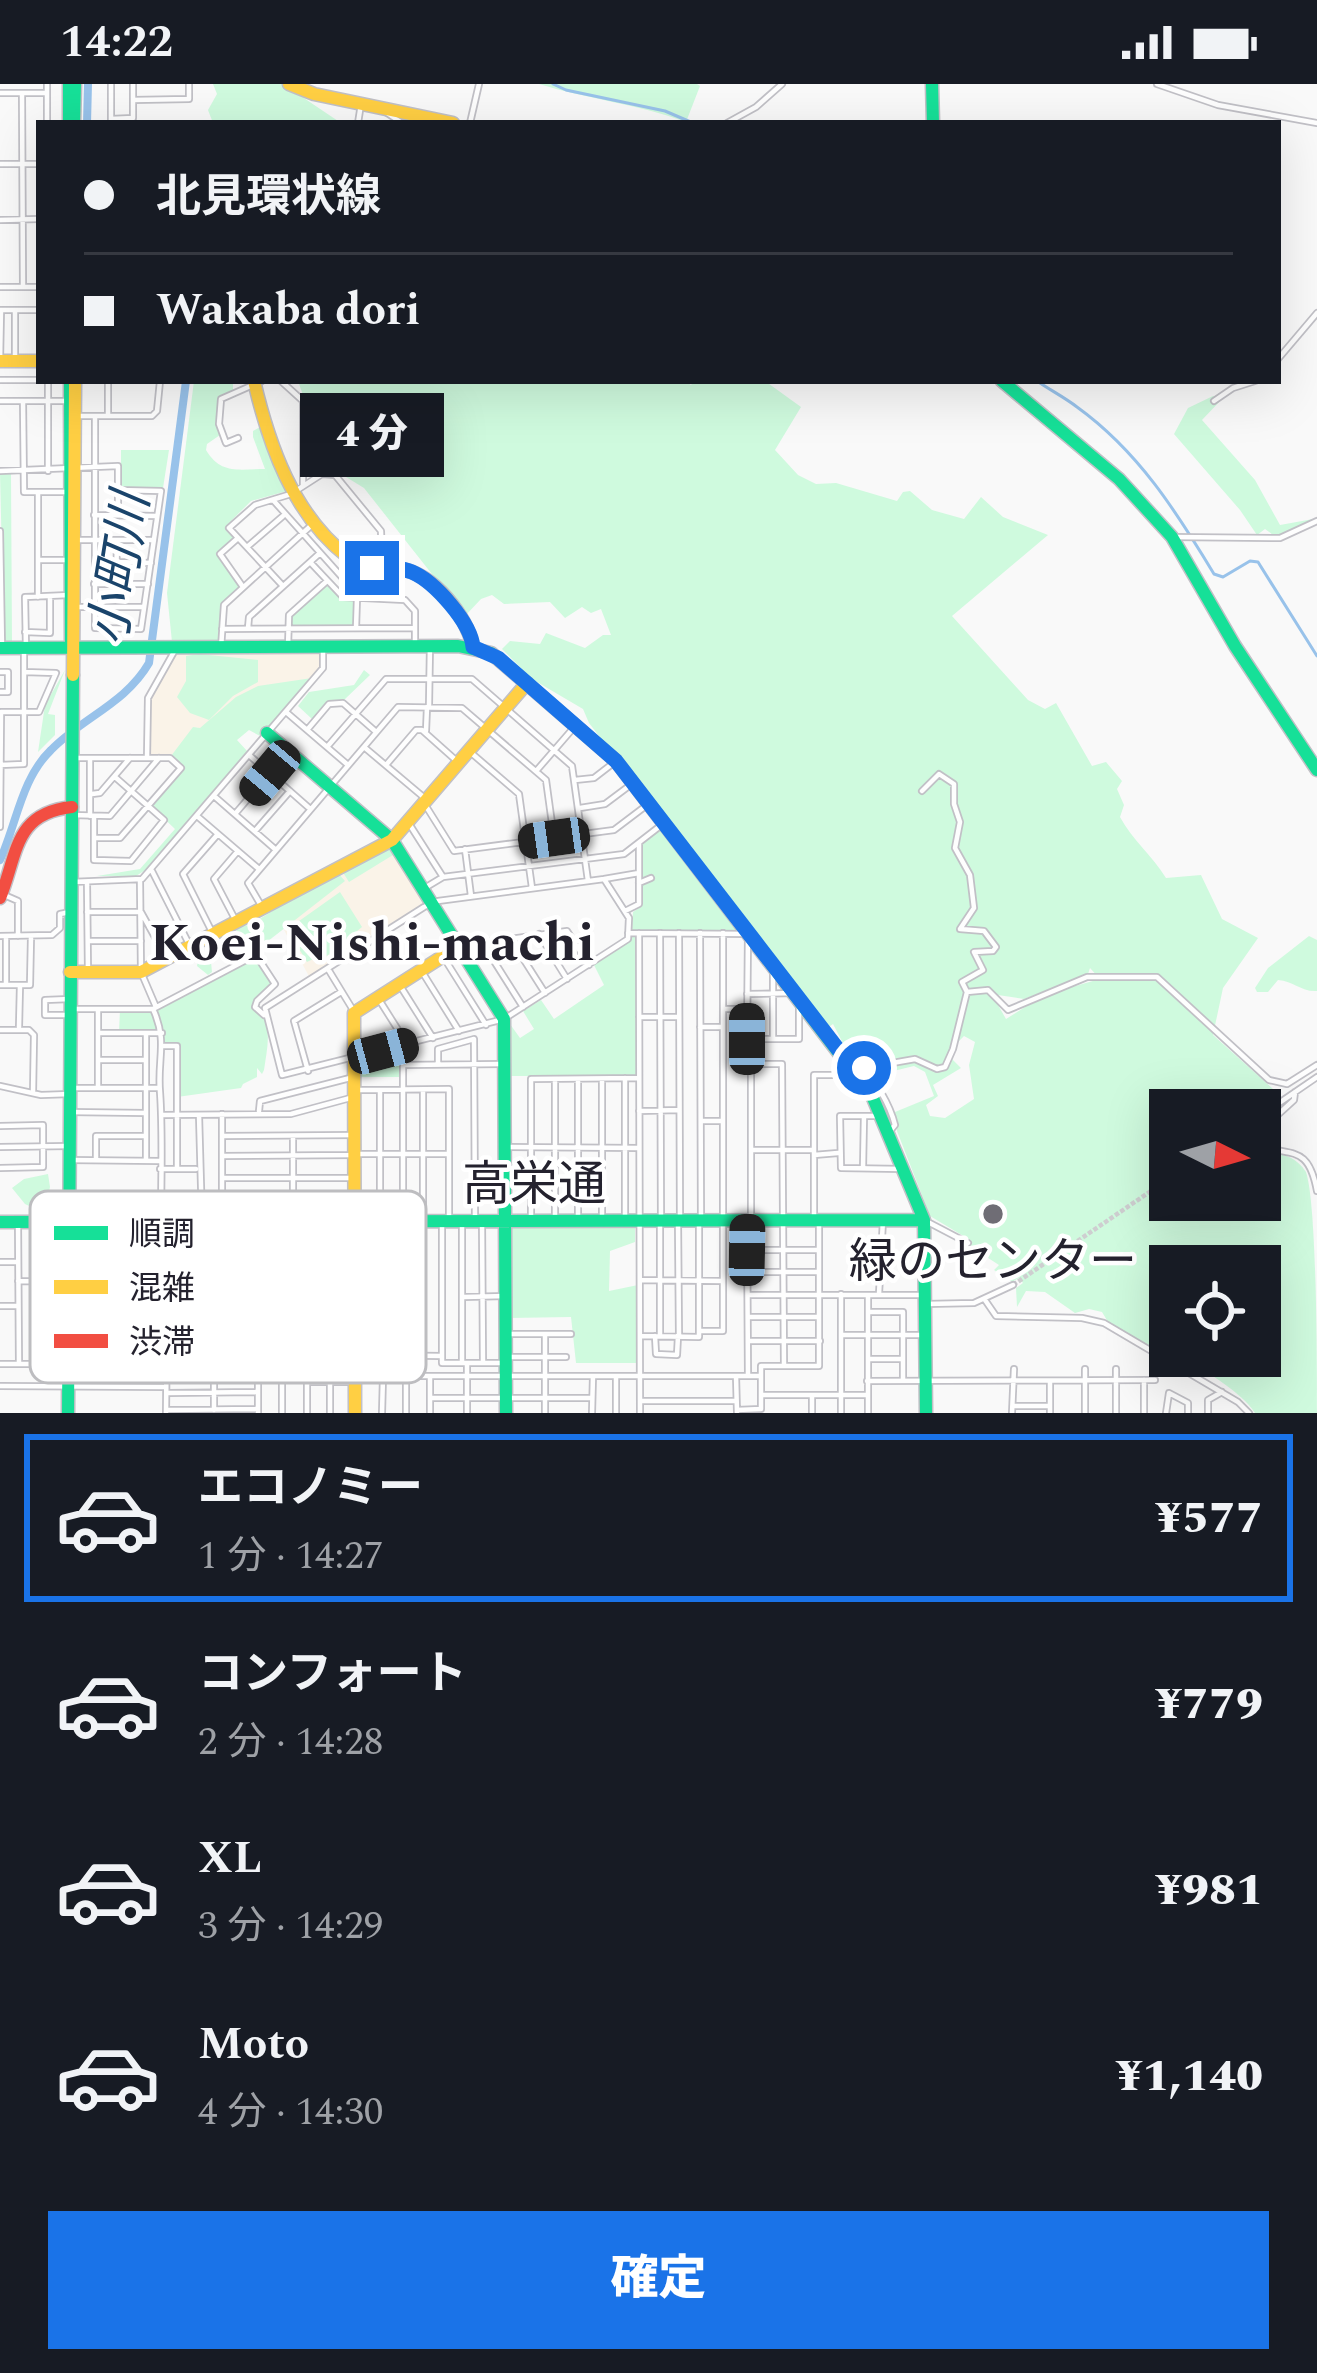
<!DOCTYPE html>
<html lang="ja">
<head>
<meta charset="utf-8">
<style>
	body { margin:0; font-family:Spectral,"Noto Sans JP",serif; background:#20242c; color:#f1f3f6; height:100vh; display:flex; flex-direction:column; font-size:45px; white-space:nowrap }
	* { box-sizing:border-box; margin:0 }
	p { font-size:39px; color:#9ea1a6 }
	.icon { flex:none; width:66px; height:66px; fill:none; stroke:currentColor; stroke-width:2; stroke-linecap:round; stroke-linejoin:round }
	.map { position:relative; height:1329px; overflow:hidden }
	.side { display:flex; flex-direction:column; background:#171b24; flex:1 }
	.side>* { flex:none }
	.guide { position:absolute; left:36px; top:36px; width:1245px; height:264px; border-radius:0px; box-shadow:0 12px 48px #0002; display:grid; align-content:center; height:264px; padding:0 48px; background:#171b24 }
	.needle { width:78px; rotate:95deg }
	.controls { position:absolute; left:1149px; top:1005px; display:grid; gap:24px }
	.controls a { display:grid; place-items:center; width:132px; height:132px; border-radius:0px; background:#171b24; box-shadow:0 12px 48px #0002; font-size:60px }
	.end { position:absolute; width:54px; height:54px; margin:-27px; border:15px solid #1a73e8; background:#fff; box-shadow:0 0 0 6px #fff }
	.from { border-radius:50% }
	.bubble { position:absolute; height:84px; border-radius:0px; background:#171b24; box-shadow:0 12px 48px #0002; font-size:39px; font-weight:800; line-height:84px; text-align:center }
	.car { position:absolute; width:36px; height:72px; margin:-36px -18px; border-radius:15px; box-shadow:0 0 9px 3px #0007; background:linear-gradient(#222 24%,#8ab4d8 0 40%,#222 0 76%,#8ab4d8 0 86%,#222 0) }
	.guide b { display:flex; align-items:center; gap:42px; height:114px; font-size:45px }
	.guide b+b { border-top:3px solid #363941 }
	.guide i { width:30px; height:30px; background:#f1f3f6 }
	ul { padding:21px 0 0; list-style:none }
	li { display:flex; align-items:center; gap:36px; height:168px; margin:0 24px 18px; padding:0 24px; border:6px solid transparent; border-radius:0px }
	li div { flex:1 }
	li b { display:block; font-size:45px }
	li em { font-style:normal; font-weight:800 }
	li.selected { border-color:#1a73e8 }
	li>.icon { width:108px; height:108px; stroke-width:1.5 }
	.primary-button { display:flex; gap:24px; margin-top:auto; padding:24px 48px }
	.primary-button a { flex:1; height:138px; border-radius:0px; background:#1a73e8; color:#fff; font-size:48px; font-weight:800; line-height:138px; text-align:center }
	.status { display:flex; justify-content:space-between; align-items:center; height:84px; padding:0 60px; background:#171b24; direction:ltr }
	.status svg { height:33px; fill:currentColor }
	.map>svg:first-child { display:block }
</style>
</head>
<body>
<div class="status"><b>14:22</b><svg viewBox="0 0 49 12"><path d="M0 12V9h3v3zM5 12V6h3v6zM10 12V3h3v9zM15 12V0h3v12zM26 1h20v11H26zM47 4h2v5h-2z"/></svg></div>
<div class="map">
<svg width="1317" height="1329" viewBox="0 0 1317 1329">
	<rect width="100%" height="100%" fill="#f9f9f9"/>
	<!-- education -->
	<path fill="#faf3e8" d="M320,567v16l-8,11 -25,5 -85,49 -5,-5 -26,29 -21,-1v-56l27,-47z
		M392,756l40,63 -121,77 -41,-76z"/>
	<!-- green -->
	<path fill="#cffade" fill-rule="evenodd" d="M213,0h70l58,39h-128l-5,-13 9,-16z
		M539,0h158l3,2 -14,36c-48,-18 -99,-23 -147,-38z
		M194,297h39v9l-12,5 -5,18 4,22 -13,9 -1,6c15,25 33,19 59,19l-12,-32v-6l7,-4 27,64 -36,10 -24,24 8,12 -16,15 21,35 -19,19 -1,39 -48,-3 -5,-49z
		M298,297h386l7,4 3,-4h71l36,26 -26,43 23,25 18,9 20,-1 61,18 6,-9 7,-1 22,19 32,9 17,-22 22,20 45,18 -96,81 76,84 17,9 11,-6 36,63 14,-4 16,19 -5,8 7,16 -4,12c13,24 31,37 46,61l35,-3 21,44 36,19 -35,50 -10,47 60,54 -14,21h-89v90h90v-68l7,20c17,2 29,5 39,20 11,33 11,194 11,241h-62c-15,-23 -45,-36 -65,-55l-17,1 -65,-37 -6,-10 -13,-3 -14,4 -30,-21 -19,-1 -9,16 -1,-19 7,-5 -4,-5 -7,4 -18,-12 5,-5 -31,-20 2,-5 -40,-24 -33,-85 -2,-19 39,-16 -9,-24 -11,-6 -37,9 5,-11h-12l-14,-16 -11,-1 -12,-23 -7,5 -237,-306 -6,-14 -51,-30 -30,-30 8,-8 30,3 6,-11 39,15 18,-13h8l-10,-26 -10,4 -9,-6 -17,11 -15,-16 -46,2 -12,-9 -11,4 -16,17 -101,-128 -36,-22zM1090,884l10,11 -56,16 -38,24 -8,-14v-10l26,4 64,-25zM964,952l11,6 -6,23 5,34 -29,19 -15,-2 -4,-11 12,-9 -5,-11 28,-17 -9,-9v-11zM1170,1182h90v90h-90z
		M1213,312l9,3 -20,21 53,60 25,45 33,-6c-10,9 -24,16 -37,18l-11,-8 -8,6 -17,-25 -66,-76 14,-26z
		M121,366h48l-6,38h-42z
		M0,389h11l1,171h-8z
		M327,500l15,15 12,1 -1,25h-62v-9z
		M199,570l59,6v22l-25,14 -24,24 -19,-7 -13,-16 9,-16v-25z
		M65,586l-17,44 7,1v20l-17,17 7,-47z
		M364,586l6,5 -26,25h-15l-17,19 -14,-13 11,-14 45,-7z
		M312,594l-52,58 -11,-6 -12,10 11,12 -101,117 -11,7h-39l43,-7 35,-40 -25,-24 33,-38 -12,-11 22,-29 7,1 36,-31 22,-11z
		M663,744l76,102h-107l1,-18 9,-6 -1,-62z
		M391,760l2,11 -44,27 -7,-11 3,-4z
		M336,787l9,10 -82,64 -18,4 -5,-3 -29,16 1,10 -4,3 -11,-9 1,-6 26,-13 16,-21 10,-1z
		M340,808l22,35 -40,33 -5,-3 -10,5 -17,-28 2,-8z
		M633,852h3l1,140h-128l1,-52 10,14 14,-9 -11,-18 18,-11 13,19 50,-34 -10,-20z
		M1309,852l8,4v51c-16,1 -23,-10 -39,-11l-10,12h-11l-2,-4 13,-20z
		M258,874l17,26 -19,23c18,17 11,41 8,63l-2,4 -5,-6v9l-14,7 -2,4 -64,9v-50l-13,-1 -3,-13h-42l1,-24h33l95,-50z
		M399,968l2,25h-43l2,-17z
		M48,1090l2,13 -6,26 -19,-9 -13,-16 12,-9z
		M509,1143h126v15l-25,9 -1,40 29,-6v78h-62l-5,-46 -62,1z"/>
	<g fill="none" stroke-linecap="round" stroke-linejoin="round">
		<!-- stream -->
		<path stroke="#98c2ea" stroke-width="3" d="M553,0l13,6 99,21 28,12
			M1037,297c13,9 27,16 40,26 61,44 99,104 137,167l9,3 27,-16 8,1 59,94"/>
		<!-- river -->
		<path stroke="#98c2ea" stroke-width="8" d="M87,39l1,-39
			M0,776c17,-37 21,-81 51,-110 32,-33 74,-46 98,-87l37,-282"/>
		<!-- street-tunnel -->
		<path stroke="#ceced0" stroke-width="4.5" stroke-dasharray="4.5 2" stroke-linecap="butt" d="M1013,1201l157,-107"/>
		<!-- street casing -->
		<g stroke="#c1c0c6" stroke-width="8">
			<path id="street" d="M47,0v39
				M111,0v39
				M1157,0l61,21 99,18
				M0,9h46
				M22,9l1,194
				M133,16l56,-1v-15
				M387,29l15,10
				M111,35l22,-1v-34
				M358,39l3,-19
				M470,39l9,-39
				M727,39l29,-16 26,-23
				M0,80h39
				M0,136l39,-1
				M0,203h39
				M0,226h39
				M15,275v-49
				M1278,275l39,-46
				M0,277l1,-51
				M0,296h39
				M48,297v90
				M108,297v35
				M281,297l22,20v84
				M0,317h70
				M23,317l1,91h48
				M1214,317l19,-13 22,-7
				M75,332h77l5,-5 3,-30
				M95,332v212l46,1 20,-138 -43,-1
				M238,354l-12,5 -7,-19 2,-25 41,-18
				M0,387l118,-5v49
				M38,408v105
				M273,416l76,85 33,1v13
				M94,431l63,1
				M0,447l2,117
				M1172,453l108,1 37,-17
				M238,454l-18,16 23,33
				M76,456h78
				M247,463l36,-31
				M38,476h30
				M116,478l35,1
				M310,478l33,35 62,3 10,11v35
				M94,500h54
				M116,500l1,-42
				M283,502l-54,-58 26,-23 36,-11 31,-20 13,1 46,56 1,33
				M75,523h67
				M248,544l1,-11 71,-64
				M356,544l1,-30
				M222,545l193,-1
				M25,548l25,1v-36
				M288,563l1,-32 38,-34
				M26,564l-1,-51 44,-2
				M221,564l3,-43 91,-83
				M0,588h8v20h-8
				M429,621l1,-60
				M1,628h38l17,-39 -32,-1
				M286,628l62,53
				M307,646l22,-26 14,-1 32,28
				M426,647l1,-24
				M327,663l59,-68h86l100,87 16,115
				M364,663l63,53
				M469,667l50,43 13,94
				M249,671l59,52
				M73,674h97l11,10 -61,70h-26
				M147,674l1,-60 27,-48
				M0,681l24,-1v-114
				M386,681l30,-35h6l37,33
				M537,686l39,-45
				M575,696l19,-2 22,-17
				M92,710l8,-1 30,-35
				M214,712l62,54
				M424,719l30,48 160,-21 33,-25
				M580,724l25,-4 28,-21
				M235,730l35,-41
				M72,731l38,1 49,-58
				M90,732v-58
				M94,732v44l37,1 33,-41 -49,-43
				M197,732l62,53
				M408,738l35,55
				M0,743l1,-115
				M255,747l35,-40
				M465,765l6,47
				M152,787l38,75
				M604,795l25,39 -1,21 -124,80 -222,56 -17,-67 159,-101 14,-6z
				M604,795l35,-6
				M140,797l1,91 15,35
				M71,798l71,-3 181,-211v-21
				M87,798l1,90
				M639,799l12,-5
				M423,805l20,-12 181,-23 40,-31
				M2,810l16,7v35
				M262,823l-14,-24 150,-176 64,1 84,72 8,58
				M625,827l14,-7v-61
				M87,828h54l26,47
				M236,837l-22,-42 24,-28
				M628,849l120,1 -1,105h52v-34
				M639,849l1,480
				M660,849l1,288
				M679,849l1,288
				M700,849l1,288
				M213,850l-30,-60 35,-40
				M539,850l28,45
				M0,852l52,-1 8,-7v-14l10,-2
				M6,852v48
				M510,854l35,55
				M88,857h53
				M482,858l41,65
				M459,862l108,-15 22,34
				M444,874l42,67
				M328,885l25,41
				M421,886l38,61
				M773,888v66
				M399,900l34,54
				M0,901h30l1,-48
				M967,908l21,-2 20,20 79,-33h70l112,103 18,4 30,-19
				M747,910l47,-1
				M378,914l29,46
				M70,925h83l95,-50 10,-1 17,26 -18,17 -2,6 9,8
				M98,925v78
				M153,925c15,33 4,50 7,83 3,43 1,87 1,131
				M723,925h24
				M70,931h-25v-15l25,-1
				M639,933h40
				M19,943l1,-42
				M700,943h23
				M0,946h29l5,5 -1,58
				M98,949h64
				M164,962h13v123
				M844,973l10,-2c17,20 35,45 41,70l-5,6
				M98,976h48
				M438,980v-15l36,-10 1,182
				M864,984l51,-9 22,10 8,-2 8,-18 14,-57 -5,-10 21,-12 -9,-18 19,-1 3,-4 -12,-16 -24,-2 14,-21 -4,-33 -15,-27 5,-26 -6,-18v-20l-15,-10 -17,17
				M308,987l-14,-50 47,-29
				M555,995v142
				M578,995v142
				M0,1002l41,9 29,-1
				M70,1004h89
				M354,1006l95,-1v132
				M423,1006v131
				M259,1027l1,-10 94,-24
				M639,1027l40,-1
				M69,1028l77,1
				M222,1030v107
				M163,1031l128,-1 63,-17
				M199,1031l3,106
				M877,1032h-37l1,52 61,1
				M1260,1032l57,-39
				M701,1037h22
				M0,1042l43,-1v42l-43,1
				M1260,1047l34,-31 1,-8
				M222,1052l133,-1
				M1260,1061c29,13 48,-3 57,46
				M0,1063l69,-1
				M507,1063l132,1
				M753,1066h61
				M355,1070h94
				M814,1071l24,-2
				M222,1072l132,-1
				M69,1076l90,1
				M96,1076v-24h48
				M146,1076v-127
				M863,1084l1,-52
				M160,1085h36
				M222,1094h132
				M222,1115h133
				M814,1134v-143h43
				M747,1136l1,156
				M751,1136v-156h31l2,302
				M924,1136l44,23
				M192,1137v97
				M213,1137v97
				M258,1137v192
				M293,1137v-84
				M423,1137v134
				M482,1137l1,142
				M531,1137v-142l108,-1
				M602,1137v-142
				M625,1137v-143
				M18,1138l1,142
				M40,1138l1,142
				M281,1138v86h125v47
				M660,1138v114
				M678,1138l1,114
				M129,1139v91
				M150,1139l1,96 107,-1
				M442,1139v140h64
				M216,1159h42
				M281,1164h35v39
				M747,1166h72
				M0,1178h18
				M281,1184h72
				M747,1188h72
				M640,1196l83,1
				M18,1197l49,1
				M96,1197v-15l8,-1v-42
				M380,1198v-192
				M69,1199h81
				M356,1199h67
				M403,1199v-218l100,-1
				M281,1203h72
				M879,1210l4,-74
				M748,1211h174
				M868,1211v118
				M464,1213l42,-1
				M985,1216l11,16 86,2 22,5 134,79 11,11
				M216,1217h42
				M235,1217l1,-58
				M926,1220l48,-1 39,-18
				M0,1222h18
				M868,1228h35v67
				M69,1229l48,-2
				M748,1233h71
				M177,1235l-1,-74h15
				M699,1247h24v-398
				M357,1248l49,-1
				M506,1250h65
				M841,1251h85
				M640,1252l59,1v-116
				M655,1252l1,18 21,1 1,-19
				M187,1253h52
				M748,1257h72
				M70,1260l97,1
				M354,1269h-75v-23h76
				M190,1271h49
				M358,1271l84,1
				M506,1273h60
				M868,1275h35
				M462,1279v-142
				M467,1279v50
				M0,1280h69
				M1085,1285v44
				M187,1289v-54
				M239,1289v-54
				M282,1290v39
				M166,1291l141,-1v39
				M355,1292h406
				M616,1292v37
				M736,1292l1,36
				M406,1293v36
				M867,1297l288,-1
				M307,1298h48
				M330,1298v31
				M0,1302l166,1
				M168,1309l90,-1
				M761,1311h106
				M812,1311v18
				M430,1314h162
				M640,1317h96
				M1014,1322h36
				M168,1326l90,-1
				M214,1326v-36
				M737,1326l24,-1v-43h58v-146
				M166,1329l1,-94
				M382,1329l1,-36
				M430,1329v-36
				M545,1329v-78
				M592,1329l1,-37
				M841,1329v-119
				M1012,1329l2,-44
				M1050,1329v-31
				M1116,1329v-44
				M1144,1329v-33
				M1166,1329l3,-20 19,10v10
				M1208,1329v-13l14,-8"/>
		</g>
		<!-- fast casing -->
		<g stroke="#c1c0c6" stroke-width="15">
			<path id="fast" d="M69,0v39
				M932,0l1,39
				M74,39l1,-39
				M1002,297l117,98 53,58 63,109 82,124
				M70,298l1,267
				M0,564l458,-2 33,7 125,108 257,337 51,122 2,193
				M267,649l125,107 112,179 2,394
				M0,1138l924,-2
				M68,1329l5,-738"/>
		</g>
		<!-- slow casing -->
		<g stroke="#c1c0c6" stroke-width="15">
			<path id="slow" d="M289,0l25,10 139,29
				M0,277h39
				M254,297c15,64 39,134 94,176 16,12 35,8 53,12 34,6 65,46 72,78
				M73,591l2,-294
				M70,888h71l251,-132 135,-157
				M355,1329l-1,-400 105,-67"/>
		</g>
		<!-- jam casing -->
		<g stroke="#c1c0c6" stroke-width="15">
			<path id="jam" d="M0,814c18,-45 14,-85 72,-91"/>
		</g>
		<!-- street -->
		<use href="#street" stroke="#fefefe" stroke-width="4.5"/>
		<!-- fast -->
		<use href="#fast" stroke="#16e098" stroke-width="12"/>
		<!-- slow -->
		<use href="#slow" stroke="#ffcf43" stroke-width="12"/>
		<!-- jam -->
		<use href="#jam" stroke="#f24e42" stroke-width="12"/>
	</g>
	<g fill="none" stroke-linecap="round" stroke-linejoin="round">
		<!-- route -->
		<path stroke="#1a73e8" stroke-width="15" d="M372,484c13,0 28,-1 40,4 23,10 59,51 61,75l25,11 118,103 228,296 9,-3 11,14"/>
	</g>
	<!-- markers -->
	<circle fill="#6f6d75" stroke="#fff" stroke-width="4.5" cx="993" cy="1130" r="12"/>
	<g text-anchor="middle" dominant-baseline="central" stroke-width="9" stroke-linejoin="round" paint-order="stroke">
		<!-- street labels -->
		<g font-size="48" fill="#24222e" stroke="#fff">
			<text x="534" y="1101">高栄通</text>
		</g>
		<!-- poi labels -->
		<g font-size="48" fill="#24222e" stroke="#fff">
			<text x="993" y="1178">緑のセンター</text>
		</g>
		<!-- water labels -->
		<g font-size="51" font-style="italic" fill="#1a446b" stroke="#fff">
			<text transform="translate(121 485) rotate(-81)">小町川</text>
		</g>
		<!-- quarter labels -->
		<g font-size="54" font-weight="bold" fill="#24222e" stroke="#fff">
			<text x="372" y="860">Koei-Nishi-machi</text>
		</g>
	</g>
	<!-- legend -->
	<rect x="30" y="1107" width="396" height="192" rx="18" fill="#fff" stroke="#bdbdc0" stroke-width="3"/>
	<rect x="54" y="1142" width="54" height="14" fill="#16e098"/>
	<rect x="54" y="1196" width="54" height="14" fill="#ffcf43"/>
	<rect x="54" y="1250" width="54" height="14" fill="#f24e42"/>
	<g font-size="33" fill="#24222e">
		<text x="129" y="1161">順調</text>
		<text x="129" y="1215">混雑</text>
		<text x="129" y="1269">渋滞</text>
	</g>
</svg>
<div class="controls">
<a><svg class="needle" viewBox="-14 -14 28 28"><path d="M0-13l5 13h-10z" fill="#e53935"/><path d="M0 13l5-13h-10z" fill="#9ea1a6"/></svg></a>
<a><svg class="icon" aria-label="locate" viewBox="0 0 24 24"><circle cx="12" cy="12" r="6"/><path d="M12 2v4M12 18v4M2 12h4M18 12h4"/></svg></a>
</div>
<i class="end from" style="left:864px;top:984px"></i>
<i class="end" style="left:372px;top:484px"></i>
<div class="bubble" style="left:300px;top:309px;width:144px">4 分</div>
<i class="car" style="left:270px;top:689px;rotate:220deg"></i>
<i class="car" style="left:554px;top:754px;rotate:262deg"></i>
<i class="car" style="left:747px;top:955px;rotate:0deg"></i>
<i class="car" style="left:383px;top:967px;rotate:75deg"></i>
<i class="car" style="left:747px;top:1166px;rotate:1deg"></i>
<div class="guide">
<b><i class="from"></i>北見環状線</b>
<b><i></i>Wakaba dori</b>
</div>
</div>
<section class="side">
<ul>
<li class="selected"><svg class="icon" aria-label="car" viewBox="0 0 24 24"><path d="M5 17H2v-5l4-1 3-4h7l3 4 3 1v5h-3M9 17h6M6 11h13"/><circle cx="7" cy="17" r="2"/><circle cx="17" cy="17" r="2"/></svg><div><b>エコノミー</b><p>1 分 · 14:27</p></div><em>¥577</em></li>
<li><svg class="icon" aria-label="car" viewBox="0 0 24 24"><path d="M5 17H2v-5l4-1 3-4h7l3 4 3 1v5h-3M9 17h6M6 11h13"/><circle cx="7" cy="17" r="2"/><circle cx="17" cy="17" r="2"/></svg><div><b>コンフォート</b><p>2 分 · 14:28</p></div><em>¥779</em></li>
<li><svg class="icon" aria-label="car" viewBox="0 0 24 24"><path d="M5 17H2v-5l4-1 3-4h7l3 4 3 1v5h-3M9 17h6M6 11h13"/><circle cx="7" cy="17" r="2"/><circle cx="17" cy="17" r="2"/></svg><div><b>XL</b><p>3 分 · 14:29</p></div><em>¥981</em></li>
<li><svg class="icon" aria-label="car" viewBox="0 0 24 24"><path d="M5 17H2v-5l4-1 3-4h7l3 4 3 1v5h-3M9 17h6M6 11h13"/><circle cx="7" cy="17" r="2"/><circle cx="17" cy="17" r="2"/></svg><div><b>Moto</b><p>4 分 · 14:30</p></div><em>¥1,140</em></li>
</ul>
<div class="primary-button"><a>確定</a></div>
</section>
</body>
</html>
